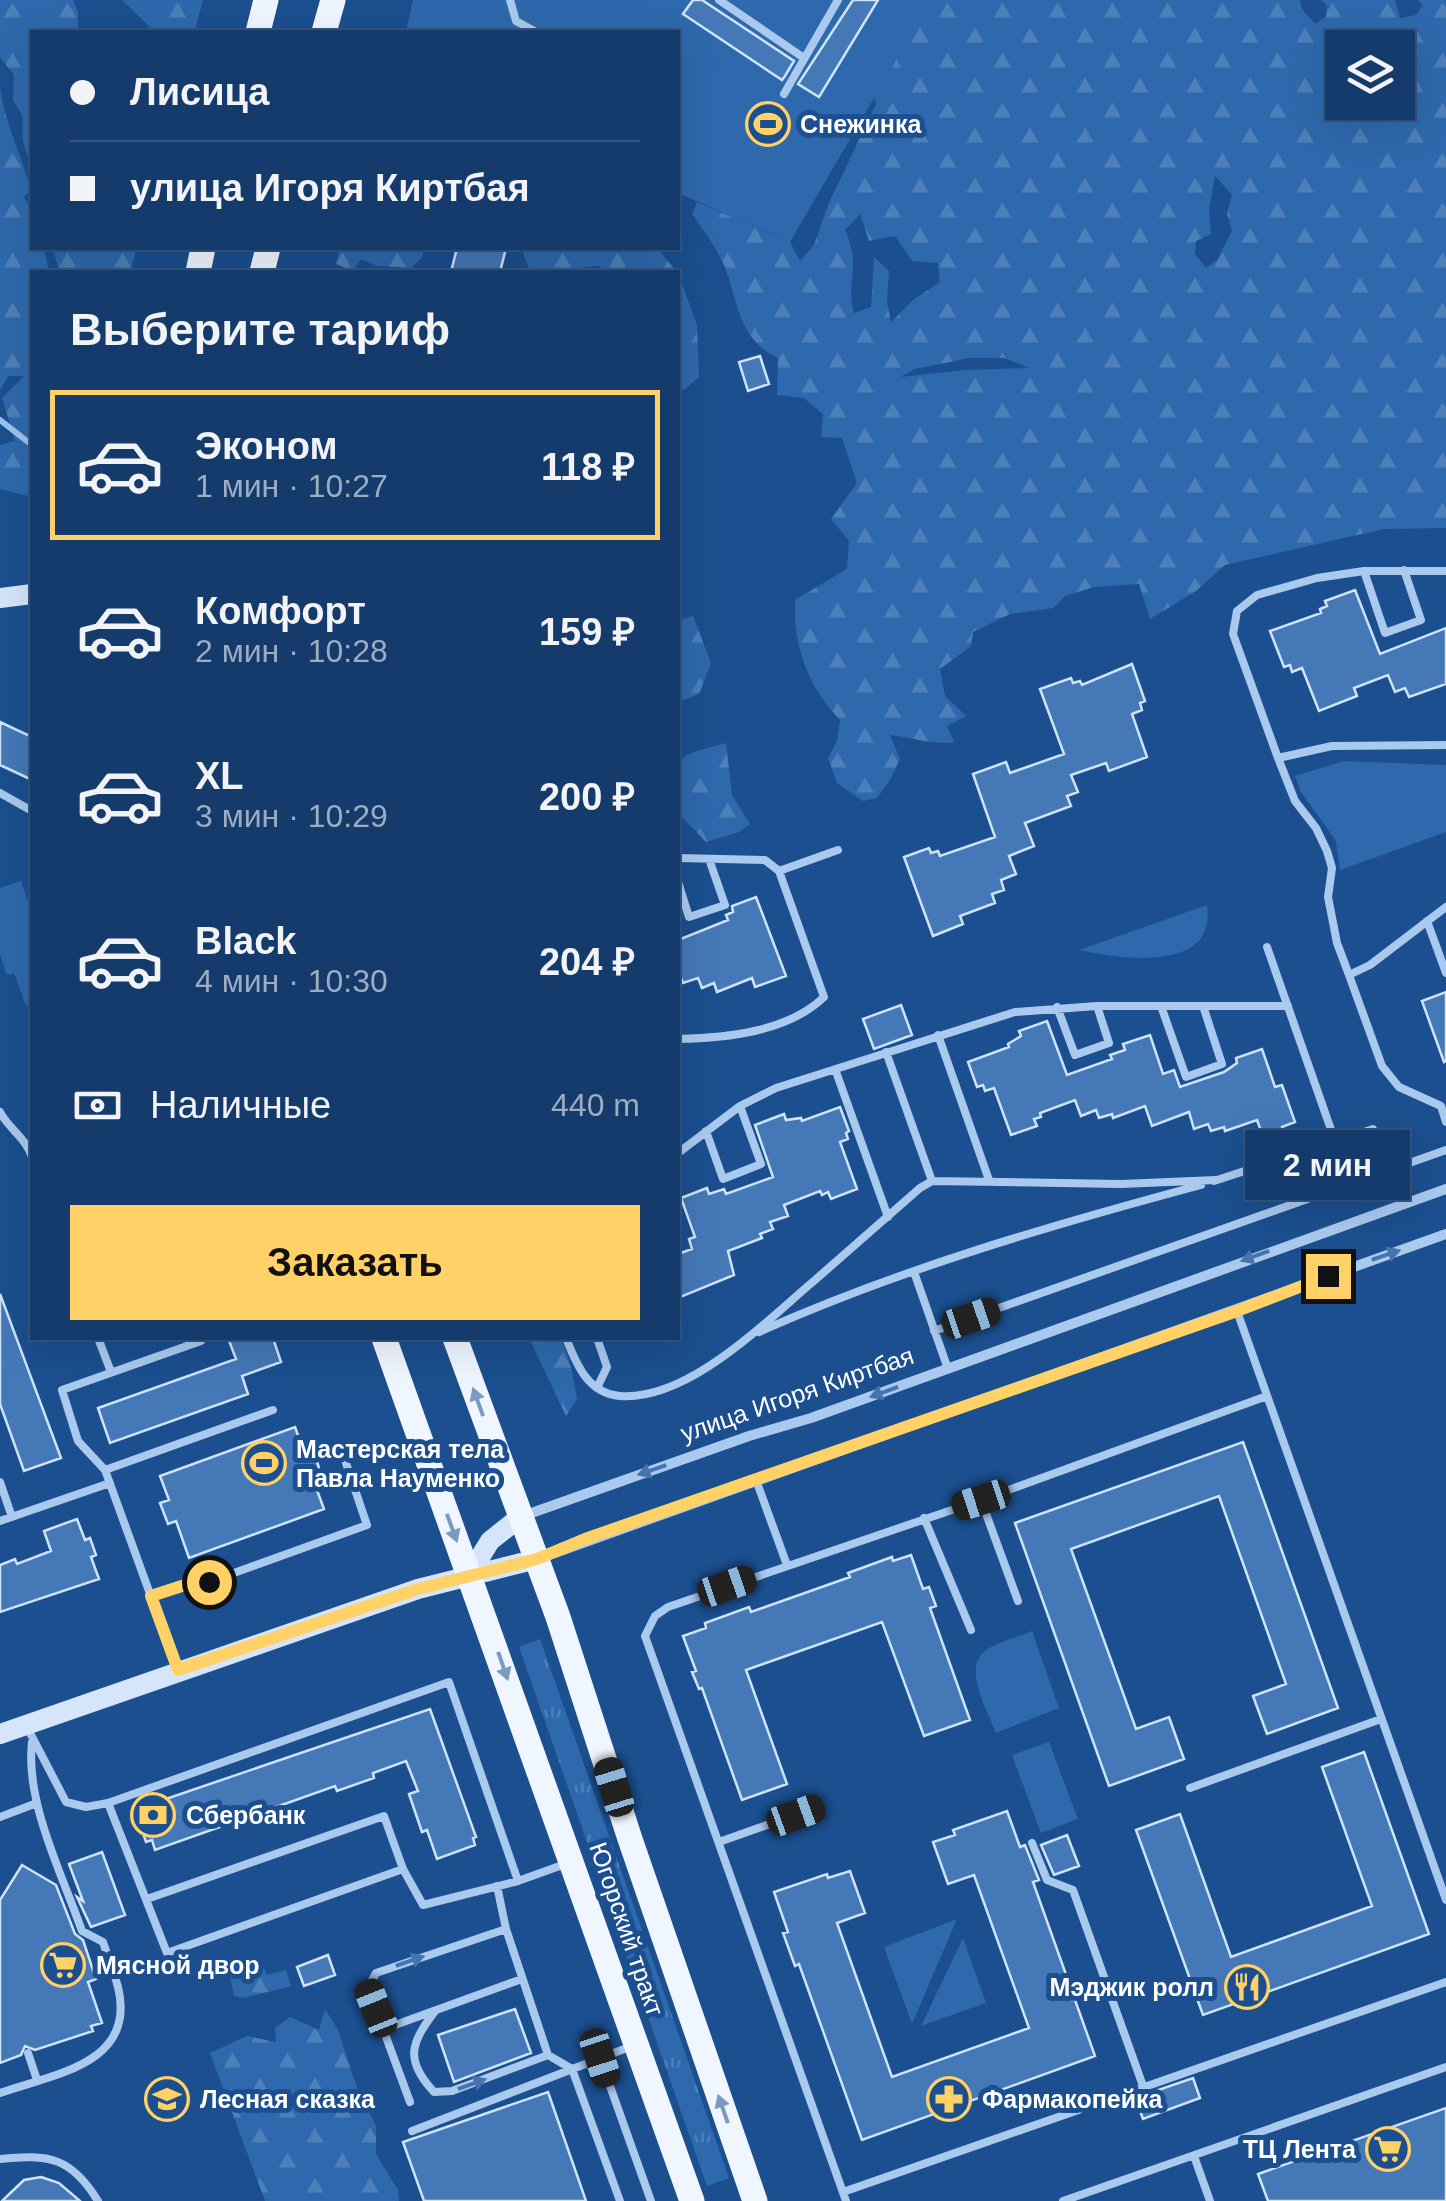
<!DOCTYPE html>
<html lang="ru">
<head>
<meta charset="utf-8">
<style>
	body { margin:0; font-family:Helvetica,sans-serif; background:#214673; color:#f1f3f6; height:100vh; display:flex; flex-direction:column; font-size:38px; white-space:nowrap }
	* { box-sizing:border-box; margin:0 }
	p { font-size:32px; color:#9dadc1 }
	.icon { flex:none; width:55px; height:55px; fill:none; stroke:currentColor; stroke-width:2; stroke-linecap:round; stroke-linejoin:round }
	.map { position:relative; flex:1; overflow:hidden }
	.details { position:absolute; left:30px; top:270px; width:650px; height:1070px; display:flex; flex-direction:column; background:#143b6b; border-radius:0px; box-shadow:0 10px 40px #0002,0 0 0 2px #33557e }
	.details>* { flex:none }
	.guide { position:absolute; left:30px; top:30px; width:650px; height:220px; border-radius:0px; box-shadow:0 10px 40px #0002,0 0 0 2px #33557e; display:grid; align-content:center; height:220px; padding:0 40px; background:#143b6b }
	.controls { position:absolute; left:1325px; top:30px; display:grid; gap:20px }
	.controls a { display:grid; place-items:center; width:90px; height:90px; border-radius:0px; background:#143b6b; box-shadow:0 10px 40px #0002,0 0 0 2px #33557e; font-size:50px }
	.end { position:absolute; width:45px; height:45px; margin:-22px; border:12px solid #ffd166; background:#111; box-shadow:0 0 0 5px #111 }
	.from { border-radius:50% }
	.bubble { position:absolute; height:70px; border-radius:0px; background:#143b6b; box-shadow:0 10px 40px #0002,0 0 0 2px #33557e; font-size:32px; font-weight:800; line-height:70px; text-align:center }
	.car { position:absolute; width:30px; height:60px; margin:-30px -15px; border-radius:12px; box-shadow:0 0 8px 2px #0007; background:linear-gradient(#222 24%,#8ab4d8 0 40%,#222 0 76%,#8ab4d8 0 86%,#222 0) }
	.guide b { display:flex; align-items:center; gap:35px; height:95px; font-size:38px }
	.guide b+b { border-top:2px solid #33557e }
	.guide i { width:25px; height:25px; background:#f1f3f6 }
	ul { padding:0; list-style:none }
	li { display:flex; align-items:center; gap:30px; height:150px; margin:0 20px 15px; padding:0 20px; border:5px solid transparent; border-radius:0px }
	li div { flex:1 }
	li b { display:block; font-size:38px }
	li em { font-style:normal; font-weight:800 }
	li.on { border-color:#ffd166 }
	li>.icon { width:90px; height:90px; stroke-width:1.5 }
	h2 { padding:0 40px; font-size:45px; line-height:120px }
	.pay { display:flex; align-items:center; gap:25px; height:110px; padding:0 40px; font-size:38px }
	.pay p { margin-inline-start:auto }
	.button { display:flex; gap:20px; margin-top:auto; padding:20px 40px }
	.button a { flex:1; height:115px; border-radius:0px; background:#ffd166; color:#111; font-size:40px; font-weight:800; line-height:115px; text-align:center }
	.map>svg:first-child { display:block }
</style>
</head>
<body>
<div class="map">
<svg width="1446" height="2201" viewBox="0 0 1446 2201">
	<defs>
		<pattern id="grass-tufts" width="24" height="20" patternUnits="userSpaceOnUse" patternTransform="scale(2.5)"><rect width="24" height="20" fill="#2e69ad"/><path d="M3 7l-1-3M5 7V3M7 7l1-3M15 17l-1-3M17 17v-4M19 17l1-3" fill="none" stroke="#4d80b9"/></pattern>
		<pattern id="forest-firs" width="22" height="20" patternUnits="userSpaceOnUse" patternTransform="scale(2.5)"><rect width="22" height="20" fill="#2e69ad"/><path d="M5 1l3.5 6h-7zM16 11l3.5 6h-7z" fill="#4d80b9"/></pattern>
	</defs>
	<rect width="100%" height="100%" fill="#1b4f8f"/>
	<!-- grass -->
	<path fill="url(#grass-tufts)" d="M540,1639l189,539 -22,8 -188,-539z"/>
	<!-- forest -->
	<path fill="url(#forest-firs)" fill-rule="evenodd" d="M0,0h73l5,12v20h-46v139l-9,-30 -1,-26 -9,-15 1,-25 -14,-18z
		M122,0h81l-8,31 -40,1z
		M878,0h422l2,9 13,15 11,-7 1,-12 -6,-5h74l5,18 16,-3 7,-10 -5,-5h28v528l-62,1 -159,36 -29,26 -46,28 -11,-35 -45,3 -29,9 -12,12 -43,6 -37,18 -2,14 -31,23 5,27 21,20 -19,10 7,16c-13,4 -47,-5 -64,-7l10,24 -10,21 -13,18 -14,3 -26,-18 -9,-25 9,-17 3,-21c-32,-34 -47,-74 -45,-120l52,-31 2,-28 -18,-22 26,-36 -15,-45 -21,-1 2,-23 -19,-16 -27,-3 1,-37c-39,-18 -40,-55 -53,-91 -8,-19 -21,-36 -33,-53l5,-12 93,40 10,19 14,-16 14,-40 48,-101 -1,-7 -5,7zM1342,48h56v54h-56zM1215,176l17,19 -5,18 5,18 -15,29 -11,8 -11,-14 1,-13 15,-7 -2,-24zM860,214l9,27 26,-5 17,25 26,2 2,19 -27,18 -22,22 -4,-20 2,-31 -15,-14 -3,50 -17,6c-9,-30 8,-47 -9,-83zM969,358h35l25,10 -63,2 -66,7 15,-8z
		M0,87c4,35 22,69 31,103l-7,7 8,14v37h12l5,24h-17v225l-32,-8v-44l15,-4 -13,-43 22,-22h-16l-8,14z
		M53,248h84l-7,24h-71z
		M340,248h84l-2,10 -11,10 -34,-2 -16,-7 -9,12 -16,-7z
		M521,248h136l20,24h-70l-8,-6c-24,1 -44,10 -69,4z
		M678,273l19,52 2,52 -15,13 -6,-3z
		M693,616l18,47 -12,31 -21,8v-81z
		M726,743l6,52 18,29 -11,8 -33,10 -28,-29c-1,-58 -9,-55 48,-70z
		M529,1338h32l10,28 6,33 -11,17z
		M258,1955l9,20 19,-5 5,16 -47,12 -10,-2 -5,-26z
		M325,2009l13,21 18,55 20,41v28l22,36 1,11h-134l-55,-148 37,-17 29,6 -1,-14 15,-11 29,13z"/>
	<!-- park -->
	<path fill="#2e69ad" d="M413,0h518l-141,242 -112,-49v-161h-272z
		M1344,761l102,4v67l-106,38 -4,-29 -35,-49 -6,-16z
		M21,881l11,32v90l-6,3 -12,-33 -7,2 -7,-21v-66z
		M1207,905c11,69 -88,54 -128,45z
		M1032,1631l27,77 -63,25c-8,-22 -35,-66 -10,-83 13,-9 32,-13 46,-19z
		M1049,1742l29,77 -37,14 -29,-78z
		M957,1919l-45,105 -28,-77z
		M963,1938l23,65 -65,23z"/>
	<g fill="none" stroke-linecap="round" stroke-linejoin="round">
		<!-- stream -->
		<path stroke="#9cc4f0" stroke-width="6" d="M0,420l32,25"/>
	</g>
	<!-- building -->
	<path fill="#4478b7" stroke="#cfe3fa" stroke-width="2.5" d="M693,0h9l92,61 -9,15 -3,4 -99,-66z
		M853,0h25l-59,97 -21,-13z
		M457,248h49l-6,24h-49z
		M760,356l9,28 -21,7 -9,-29z
		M1355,590l25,64 66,-26v56l-37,13 -4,-9 -10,4 -7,-17 -34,13 3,8 -38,15 -17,-43 -10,4 -2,-7 -6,2 -14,-36 51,-18 -1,-4 7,-3 -2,-5z
		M1132,664l13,37 -5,2 2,7 -10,4 15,43 -38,14 -3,-8 -35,12 7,17 -11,4 4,10 -46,17 9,23 -25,10 7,18 -15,6 3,10 -12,4 3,9 -35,13 3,8 -30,12 -29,-79 25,-9 2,5 7,-2 2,5 55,-19 -22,-63 33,-12 4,11 54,-19 -24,-65 31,-11 2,5 7,-2 2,4z
		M0,722l32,15v43l-32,-15z
		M756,897l30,79 -31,11 -3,-9 -35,14 -3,-9 -12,5 -4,-10 -15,5 -5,-13v-30l50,-20 -2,-5 7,-3 -1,-6z
		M1446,992v69l-2,1 -22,-61z
		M901,1005l11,30 -38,14 -11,-30z
		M1047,1021l20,54 45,-16 -2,-4 15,-5 -2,-6 27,-9 13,39 11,-4 6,17 44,-15 13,-9 -1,-5 26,-9 13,38 7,-2 13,37 -13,5 2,5 -20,7 -7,-19 -32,11 -1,-4 -13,4 -3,-7 -14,5 -5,-17 -37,14 -7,-20 -32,12 -1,-4 -13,4 -3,-8 -15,6 -6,-16 -35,13 1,4 -7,2 3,7 -26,9 -17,-47 -9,3 -2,-6 -6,2 -9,-25 41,-15 -1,-3 13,-8 -2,-5z
		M840,1107l9,24 -3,2 2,6 -8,3 17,47 -26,10 -3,-7 -6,3 -2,-4 -36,14 4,11 -18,6 3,7 -13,5 2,4 -34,13 6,24 -56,23v-44l14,-5 -3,-10 6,-2 -14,-39 26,-10 2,6 15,-5 2,5 47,-17 -18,-52 29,-11 2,6 15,-2 1,3z
		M0,1294l61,164 -37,13 -24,-67z
		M228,1338h45l8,24 -39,14 6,18 -138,49 -12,-35 138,-49z
		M295,1427l9,25 9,-3 7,22 -9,3 13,35 -135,49 -13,-37 -8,3 -8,-21 9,-3 -9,-24z
		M1243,1442l95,266 -71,26 -14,-38 33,-12 -67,-188 -148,53 65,180 33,-12 15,42 -75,27 -94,-263z
		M77,1519l8,21 5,-2 6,17 -5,2 8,22 -99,33v-47l15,-6 2,5 34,-13 -7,-20z
		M911,1555l12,34 6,-2 7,19 -6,2 40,112 -46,16 -42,-114 -136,48 41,114 -45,16 -40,-112 -3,1 -7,-17 4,-1 -13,-35 23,-8 -1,-5 44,-16 2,5 99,-35 -2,-4 44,-16 1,4z
		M430,1709l46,128 -3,1 2,7 -38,14 -10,-29 -5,2 -13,-38 9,-3 -12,-30 -33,12 1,5 -37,13 -2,-5 -180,64 -3,-10 -6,2 -6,-18 5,-3 -3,-8 10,-4 -1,-5z
		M1364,1752l65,182 -226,81 -67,-185 44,-16 51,143 141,-51 -50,-139z
		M1007,1811l13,36 5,-2 14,35 -6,2 62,174 -233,84 -63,-176 -4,2 -12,-33 5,-1 -14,-40 53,-18 1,4 22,-7 15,42 -28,10 55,154 137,-49 -55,-153 -26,9 -15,-42 22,-7 -2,-5z
		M1067,1835l12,31 -25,9 -13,-30z
		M102,1852l23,63 -34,12 -14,-30 6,4 -14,-37z
		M22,1865l34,20 19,49 8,6 13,39 -8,3 14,41 -11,3 2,5 -58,19 -10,-4 -4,9 -21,8v-163z
		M328,1955l7,20 -31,11 -7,-19z
		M515,2009l16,44 -77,29 -16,-47z
		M1193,2078l7,20 -57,21 -8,-21z
		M548,2092l38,109h-162l-21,-59z
		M1446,2108v93h-178l-10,-27z
		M41,2177l18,6 21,18h-78l22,-21z"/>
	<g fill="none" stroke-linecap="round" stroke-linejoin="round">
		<!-- service -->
		<path stroke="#a9c9ee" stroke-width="8" d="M510,0l6,21 20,11
			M719,0l85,58
			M784,94l54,-94
			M1364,571l21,62 36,-13 -17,-50
			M1278,758l54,-12 114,-1
			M0,793l32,18
			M678,858l87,2 14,11 45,126c-36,35 -98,41 -146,42
			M779,871l59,-21
			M678,882l11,35 36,-12 -16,-46
			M1446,907l-76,58 -21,10 33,91 17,21 42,19 5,16
			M1427,921l19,52
			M1267,947l68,194
			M1349,975l-12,-32 -9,-46 4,-29 -5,-17 -11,-23 -21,-27 -17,-43 -45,-124 4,-23 20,-16 60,-17 47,-7h82
			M1161,1006l25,71 36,-13 -19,-58
			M1057,1007l18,48 34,-12 -12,-37
			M938,1035l51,145
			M886,1052l46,129
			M835,1069l53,148
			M0,1112c9,17 26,26 32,45
			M706,1131l17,48 38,-15 -21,-58
			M678,1153l62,-47 36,-18 239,-76 82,-6h191
			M1214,1181l159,-52
			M914,1272l34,97
			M1237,1311l209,589
			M934,1331l512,-181
			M759,1332c141,-63 293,-107 442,-147
			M98,1338l13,34
			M566,1338c10,25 21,55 54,58 69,5 146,-75 195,-116 35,-31 70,-61 105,-92l12,-7 189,3 95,-4
			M597,1388l10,-21 -10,-29
			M105,1470l168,-60
			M756,1480l31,85
			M0,1482l12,35
			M981,1500l37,101
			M924,1518l47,112
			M0,1521l110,-38
			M151,1596l40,-13 18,-1 158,-57 -22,-65
			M178,1671l-73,-201 -27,-29 -16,-51 139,-49 -2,-3
			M27,1727l39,75 20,5 22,-4 341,-121 69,199
			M1190,1788l191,-69
			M108,1803l59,150 236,-84
			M0,1817l37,-14
			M719,1842l98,-35
			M1032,1843l15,37 26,10 70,196
			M497,1886l9,43
			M147,1899l237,-83 19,53 20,36 95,-24 50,-18
			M435,2011c-24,32 -31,49 -1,81l18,-1 96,-36
			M384,2029l138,-50
			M28,2053l9,27
			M600,2058l51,143
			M0,2093c54,-19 137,-29 118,-106 -4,-15 -10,-30 -15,-45l-21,-11c-20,-57 -57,-129 -50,-189
			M410,2102l-42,-114 8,-15 130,-44 42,126 24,14 48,132
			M412,2131l220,-85
			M1194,2156l16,45
			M0,2159c49,-5 71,-2 98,42
			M843,2192l603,-210
			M846,2201l-201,-565 10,-20 13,-9 313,-107 286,-104
			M1063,2201l383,-134"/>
		<!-- minor -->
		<path stroke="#a9c9ee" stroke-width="10" d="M523,1516l226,-80 62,-18 635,-229
			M538,1559l908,-325"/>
		<!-- secondary -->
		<path stroke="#d6e6fa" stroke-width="20" d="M0,598l32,-4
			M469,1575l21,-34 30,-24
			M0,1734l418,-145 119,-30"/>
		<!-- primary -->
		<path stroke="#f0f6ff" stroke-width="25" d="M258,32l8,-32
			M324,32l9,-32
			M198,272l5,-24
			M262,272l6,-24
			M384,1338l308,863
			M455,1338l103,279 72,222 125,362"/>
	</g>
	<!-- one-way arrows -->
	<defs><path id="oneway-solid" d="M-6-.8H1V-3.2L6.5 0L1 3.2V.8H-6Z" transform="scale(2.5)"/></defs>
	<g fill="#4674ac">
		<use href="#oneway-solid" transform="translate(1386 1255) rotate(-19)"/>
		<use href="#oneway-solid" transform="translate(1255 1256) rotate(160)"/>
		<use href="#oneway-solid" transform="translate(884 1392) rotate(160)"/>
		<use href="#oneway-solid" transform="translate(652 1470) rotate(161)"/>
		<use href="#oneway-solid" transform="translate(410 1961) rotate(-19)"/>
		<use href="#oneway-solid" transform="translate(472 2084) rotate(-20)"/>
	</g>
	<g fill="#7b9ac1">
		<use href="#oneway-solid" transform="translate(478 1402) rotate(-110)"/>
		<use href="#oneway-solid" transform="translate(452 1528) rotate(70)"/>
		<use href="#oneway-solid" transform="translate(503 1666) rotate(71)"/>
		<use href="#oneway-solid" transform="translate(723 2109) rotate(-109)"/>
	</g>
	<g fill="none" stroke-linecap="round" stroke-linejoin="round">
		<!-- route -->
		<path stroke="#ffd166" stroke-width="12" d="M209,1582l-18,1 -40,13 27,74 240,-81 119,-30 48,-20 652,-228 91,-35"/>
	</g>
	<!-- icons -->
	<defs>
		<g id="stadium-ring" transform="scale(2.25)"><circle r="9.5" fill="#1b4f8f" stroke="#ffd166" stroke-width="1.5"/><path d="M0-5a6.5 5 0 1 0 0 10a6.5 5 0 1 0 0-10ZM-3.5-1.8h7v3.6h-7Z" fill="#ffd166"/></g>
		<g id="bank-ring" transform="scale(2.25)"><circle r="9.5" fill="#1b4f8f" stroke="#ffd166" stroke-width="1.5"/><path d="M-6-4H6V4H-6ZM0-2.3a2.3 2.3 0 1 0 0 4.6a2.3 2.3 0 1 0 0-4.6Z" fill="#ffd166"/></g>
		<g id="supermarket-ring" transform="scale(2.25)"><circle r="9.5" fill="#1b4f8f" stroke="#ffd166" stroke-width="1.5"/><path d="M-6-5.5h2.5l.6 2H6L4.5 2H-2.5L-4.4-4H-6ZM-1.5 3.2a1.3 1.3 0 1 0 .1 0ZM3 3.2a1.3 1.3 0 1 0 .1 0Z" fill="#ffd166"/></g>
		<g id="restaurant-ring" transform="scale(2.25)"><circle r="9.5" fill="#1b4f8f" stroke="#ffd166" stroke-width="1.5"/><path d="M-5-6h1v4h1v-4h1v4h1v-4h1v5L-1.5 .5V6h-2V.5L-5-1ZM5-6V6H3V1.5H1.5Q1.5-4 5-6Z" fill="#ffd166"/></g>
		<g id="school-ring" transform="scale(2.25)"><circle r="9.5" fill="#1b4f8f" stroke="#ffd166" stroke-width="1.5"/><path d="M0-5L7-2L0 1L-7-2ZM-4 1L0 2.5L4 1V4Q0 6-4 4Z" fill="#ffd166"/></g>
		<g id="pharmacy-ring" transform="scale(2.25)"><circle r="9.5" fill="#1b4f8f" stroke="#ffd166" stroke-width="1.5"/><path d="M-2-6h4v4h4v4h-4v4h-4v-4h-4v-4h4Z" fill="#ffd166"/></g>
	</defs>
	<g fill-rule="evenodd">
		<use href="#stadium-ring" x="768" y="124"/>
		<use href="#stadium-ring" x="264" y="1463"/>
		<use href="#bank-ring" x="153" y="1815"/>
		<use href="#supermarket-ring" x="63" y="1965"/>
		<use href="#restaurant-ring" x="1247" y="1987"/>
		<use href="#school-ring" x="167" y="2099"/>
		<use href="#pharmacy-ring" x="949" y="2099"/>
		<use href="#supermarket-ring" x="1388" y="2149"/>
	</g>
	<g text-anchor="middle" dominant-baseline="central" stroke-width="10" stroke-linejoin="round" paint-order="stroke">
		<!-- poi labels -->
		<g font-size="25" font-weight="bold" fill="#fff" stroke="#1b4f8f" text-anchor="start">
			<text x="800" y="124">Снежинка</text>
			<text x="296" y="1449">Мастерская тела<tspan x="296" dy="29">Павла Науменко</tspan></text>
			<text x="186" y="1815">Сбербанк</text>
			<text x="96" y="1965">Мясной двор</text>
			<text x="1214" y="1987" text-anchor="end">Мэджик ролл</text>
			<text x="200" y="2099">Лесная сказка</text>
			<text x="982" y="2099">Фармакопейка</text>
			<text x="1356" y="2149" text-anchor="end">ТЦ Лента</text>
		</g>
		<!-- street labels -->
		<g font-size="25" fill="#fff" stroke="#1b4f8f">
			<text transform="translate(797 1394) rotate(-19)">улица Игоря Киртбая</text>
			<text transform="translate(627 1929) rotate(71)">Югорский тракт</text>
		</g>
	</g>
</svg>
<div class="controls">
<a><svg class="icon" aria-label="layers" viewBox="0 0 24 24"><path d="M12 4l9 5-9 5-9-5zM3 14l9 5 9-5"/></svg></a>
</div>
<i class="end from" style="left:209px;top:1582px"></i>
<i class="end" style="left:1328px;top:1276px"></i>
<div class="bubble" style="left:1245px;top:1130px;width:165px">2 мин</div>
<i class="car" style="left:971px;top:1318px;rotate:71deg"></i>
<i class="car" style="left:981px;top:1500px;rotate:252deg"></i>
<i class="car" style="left:727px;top:1586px;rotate:71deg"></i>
<i class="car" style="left:614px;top:1787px;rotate:343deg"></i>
<i class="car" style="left:796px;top:1815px;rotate:70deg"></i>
<i class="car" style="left:376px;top:2008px;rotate:338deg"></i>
<i class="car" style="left:600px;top:2058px;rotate:162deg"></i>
<div class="guide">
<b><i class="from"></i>Лисица</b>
<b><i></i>улица Игоря Киртбая</b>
</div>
<section class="details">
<h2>Выберите тариф</h2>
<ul>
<li class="on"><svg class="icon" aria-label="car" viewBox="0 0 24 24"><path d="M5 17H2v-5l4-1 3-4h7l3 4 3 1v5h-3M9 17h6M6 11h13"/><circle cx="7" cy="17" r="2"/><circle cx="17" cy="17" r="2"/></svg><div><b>Эконом</b><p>1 мин · 10:27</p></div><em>118 ₽</em></li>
<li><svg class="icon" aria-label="car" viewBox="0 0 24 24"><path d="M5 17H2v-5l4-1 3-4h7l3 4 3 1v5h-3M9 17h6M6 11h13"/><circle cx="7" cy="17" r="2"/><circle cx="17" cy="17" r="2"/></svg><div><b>Комфорт</b><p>2 мин · 10:28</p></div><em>159 ₽</em></li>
<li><svg class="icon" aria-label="car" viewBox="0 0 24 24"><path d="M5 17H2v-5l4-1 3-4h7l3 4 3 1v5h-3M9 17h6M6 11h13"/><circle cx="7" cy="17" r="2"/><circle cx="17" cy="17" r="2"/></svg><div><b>XL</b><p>3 мин · 10:29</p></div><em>200 ₽</em></li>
<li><svg class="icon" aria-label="car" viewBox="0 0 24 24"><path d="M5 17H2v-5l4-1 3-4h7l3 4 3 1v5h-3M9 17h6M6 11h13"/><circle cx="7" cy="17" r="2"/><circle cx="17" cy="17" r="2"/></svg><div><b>Black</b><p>4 мин · 10:30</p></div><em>204 ₽</em></li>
</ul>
<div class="pay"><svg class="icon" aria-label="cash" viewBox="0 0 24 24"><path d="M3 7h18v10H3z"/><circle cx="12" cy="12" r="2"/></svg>Наличные<p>440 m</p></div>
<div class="button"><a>Заказать</a></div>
</section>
</div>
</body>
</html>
